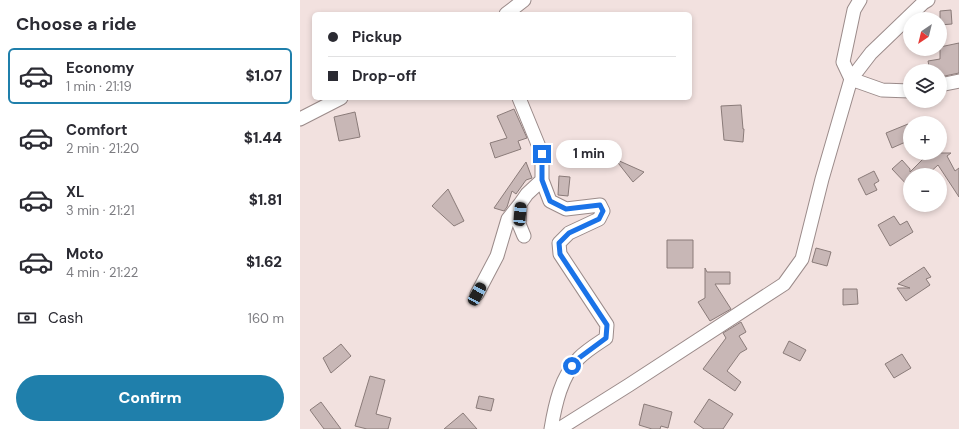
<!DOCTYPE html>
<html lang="en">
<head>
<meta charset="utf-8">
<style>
	body { margin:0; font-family:"DM Sans",sans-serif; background:#f7f7f7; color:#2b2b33; height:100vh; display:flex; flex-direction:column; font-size:15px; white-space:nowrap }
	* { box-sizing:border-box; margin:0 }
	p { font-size:13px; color:#7c7c81 }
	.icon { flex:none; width:22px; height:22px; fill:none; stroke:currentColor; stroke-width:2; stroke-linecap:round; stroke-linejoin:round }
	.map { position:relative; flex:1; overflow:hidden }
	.side { display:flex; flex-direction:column; background:#fff; width:300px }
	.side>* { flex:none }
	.banner { position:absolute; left:12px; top:12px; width:380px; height:88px; border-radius:6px; box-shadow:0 2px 6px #0003; display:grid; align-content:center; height:88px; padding:0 16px; background:#fff }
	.needle { width:26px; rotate:215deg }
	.fabs { position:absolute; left:603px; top:12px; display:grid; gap:8px }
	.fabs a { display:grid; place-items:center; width:44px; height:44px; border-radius:50%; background:#fff; box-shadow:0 2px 6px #0003; font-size:20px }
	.end { position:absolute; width:18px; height:18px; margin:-9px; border:5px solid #1a73e8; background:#fff; box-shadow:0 0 0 2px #fff }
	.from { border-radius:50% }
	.bubble { position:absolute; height:28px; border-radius:14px; background:#fff; box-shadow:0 2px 6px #0003; font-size:13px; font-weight:800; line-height:28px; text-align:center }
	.car { position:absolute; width:12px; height:24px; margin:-12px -6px; border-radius:5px; box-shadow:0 0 3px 1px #0007; background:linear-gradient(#222 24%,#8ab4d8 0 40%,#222 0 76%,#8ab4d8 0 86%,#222 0) }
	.banner b { display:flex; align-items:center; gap:14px; height:38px; font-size:15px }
	.banner b+b { border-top:1px solid #e1e1e2 }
	.banner i { width:10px; height:10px; background:#2b2b33 }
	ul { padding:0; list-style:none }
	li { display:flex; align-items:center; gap:12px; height:56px; margin:0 8px 6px; padding:0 8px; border:2px solid transparent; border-radius:6px }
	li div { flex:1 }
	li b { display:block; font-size:15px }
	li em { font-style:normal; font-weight:800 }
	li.on { border-color:#1f7fab }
	li>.icon { width:36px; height:36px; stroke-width:1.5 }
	h2 { padding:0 16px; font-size:18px; line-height:48px }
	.pay { display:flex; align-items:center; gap:10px; height:44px; padding:0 16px; font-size:15px }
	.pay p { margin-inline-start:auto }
	.button { display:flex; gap:8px; margin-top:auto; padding:8px 16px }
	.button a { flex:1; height:46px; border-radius:24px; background:#1f7fab; color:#fff; font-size:16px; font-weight:800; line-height:46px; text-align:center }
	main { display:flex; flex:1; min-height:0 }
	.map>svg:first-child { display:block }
</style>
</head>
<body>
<main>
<section class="side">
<h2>Choose a ride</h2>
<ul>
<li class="on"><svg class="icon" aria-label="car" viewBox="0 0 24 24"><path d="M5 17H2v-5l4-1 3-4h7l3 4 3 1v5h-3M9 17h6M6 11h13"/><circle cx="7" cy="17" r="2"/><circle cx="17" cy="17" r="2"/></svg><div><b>Economy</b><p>1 min · 21:19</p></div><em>$1.07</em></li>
<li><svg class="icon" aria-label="car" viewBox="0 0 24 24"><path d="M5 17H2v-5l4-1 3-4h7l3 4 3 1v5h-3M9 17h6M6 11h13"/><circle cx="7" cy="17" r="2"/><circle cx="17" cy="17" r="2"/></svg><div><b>Comfort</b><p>2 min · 21:20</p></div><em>$1.44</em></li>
<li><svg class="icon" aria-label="car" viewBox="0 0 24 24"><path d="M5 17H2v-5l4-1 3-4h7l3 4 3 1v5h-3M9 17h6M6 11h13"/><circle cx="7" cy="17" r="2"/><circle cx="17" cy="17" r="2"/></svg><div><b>XL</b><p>3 min · 21:21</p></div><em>$1.81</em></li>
<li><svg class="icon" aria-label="car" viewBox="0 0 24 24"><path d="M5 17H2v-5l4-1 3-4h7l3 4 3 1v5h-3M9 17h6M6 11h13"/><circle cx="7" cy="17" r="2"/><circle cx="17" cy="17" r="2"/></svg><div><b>Moto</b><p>4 min · 21:22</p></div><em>$1.62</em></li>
</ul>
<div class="pay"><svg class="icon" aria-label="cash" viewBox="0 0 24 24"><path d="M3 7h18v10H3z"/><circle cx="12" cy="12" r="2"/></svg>Cash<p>160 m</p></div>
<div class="button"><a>Confirm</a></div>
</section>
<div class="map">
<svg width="659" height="429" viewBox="0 0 659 429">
	<rect width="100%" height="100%" fill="#f2e1df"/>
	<!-- building -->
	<path fill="#c8b7b6" stroke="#8a7b79" d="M651,10l1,14 -12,1v-14z
		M659,43v30l-19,4v-6h-10l-2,-10 12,-2v-12z
		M441,105l2,24h1l-1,13 -19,-2 -3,-34z
		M214,109l13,29 -9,3 3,8 -26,9 -5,-15 17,-5 -10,-22z
		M55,112l5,25 -21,4 -5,-24z
		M608,124l2,6v10l-18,8 -6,-15z
		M629,153h22l-4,3 8,15 4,-3v29l-21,-32 -11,10h-17v13l-18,-19 10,-9 8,9v3z
		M315,159l29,13 -11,10z
		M226,162l6,16 -6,2 -10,14 -4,-3 -5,16 -3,4 -10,-3z
		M574,171l5,10 -5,3 3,6 -11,5 -8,-16z
		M259,176l11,1 -2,19 -10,-1z
		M148,189l16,32 -10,5 -22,-20z
		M594,216l6,9 7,-4 6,11 -23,14 -12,-21z
		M367,240h26v28h-26z
		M516,248l15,4 -4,14 -15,-4z
		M624,267l7,10 -5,2 4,6 -24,16 -9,-13h13l-12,-4z
		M405,268l2,4h23v12h-15l16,25 -21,12 -12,-19 7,-4z
		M543,289h14l1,15 -15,1z
		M441,322l5,10 -7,4 8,13 -7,4 -13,18 14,11 -6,9 -32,-22 23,-31 -3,-5z
		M489,341l17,9 -6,11 -17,-8z
		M41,344l10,12 -20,17 -8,-15 7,-5z
		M602,354l9,14 -17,10 -9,-14z
		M70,376l15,4 -9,34 15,4 -3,11h-21l-12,-3z
		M179,396l15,3 -3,12 -15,-3z
		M409,399l24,15 -10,15h-19l-10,-7z
		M21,402l20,27h-17l-14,-19z
		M344,404l28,8 -4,16 -7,-2 -1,3h-8l-13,-4z
		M163,413l14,16h-33z"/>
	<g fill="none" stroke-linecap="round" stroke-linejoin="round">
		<!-- street casing -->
		<g stroke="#9b8b8a" stroke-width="15">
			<path id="street" d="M560,0l-6,10 -11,52 8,17 31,11 28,1
				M206,14l18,-14
				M640,85l19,-4
				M219,98l23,56v26l8,21 16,8 34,-4 3,6 -4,8 -30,14 -10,10 1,11 47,71 -1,13c-9,6 -19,12 -27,20 -18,18 -24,47 -28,71
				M0,119l41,-21
				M224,236l-5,-12 1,-20 7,-10 15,-14
				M177,294l20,-38 11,-37 12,-15
				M259,429l70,-44 155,-101 18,-25 20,-80 29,-100 20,-26 52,-50 5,-3"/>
		</g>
		<!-- street -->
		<use href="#street" stroke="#fff" stroke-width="13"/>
	</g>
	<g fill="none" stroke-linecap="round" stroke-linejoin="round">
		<!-- route -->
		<path stroke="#1a73e8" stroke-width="5" d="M242,154v26l8,21 16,8 34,-4 3,6 -4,8 -30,14 -10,10 1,11 47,71 -1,13 -27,20 -7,8"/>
	</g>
</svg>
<div class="fabs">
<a><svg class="needle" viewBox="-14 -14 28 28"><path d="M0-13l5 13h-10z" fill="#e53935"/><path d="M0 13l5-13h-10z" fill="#7c7c81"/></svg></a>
<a><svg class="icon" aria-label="layers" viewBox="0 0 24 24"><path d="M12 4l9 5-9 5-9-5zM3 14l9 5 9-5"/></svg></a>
<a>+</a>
<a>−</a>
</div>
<i class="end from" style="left:272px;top:366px"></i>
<i class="end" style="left:242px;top:154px"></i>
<div class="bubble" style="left:256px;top:140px;width:66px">1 min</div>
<i class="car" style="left:220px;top:214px;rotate:5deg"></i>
<i class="car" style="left:177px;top:294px;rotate:28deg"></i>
<div class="banner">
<b><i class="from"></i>Pickup</b>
<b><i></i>Drop-off</b>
</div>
</div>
</main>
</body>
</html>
